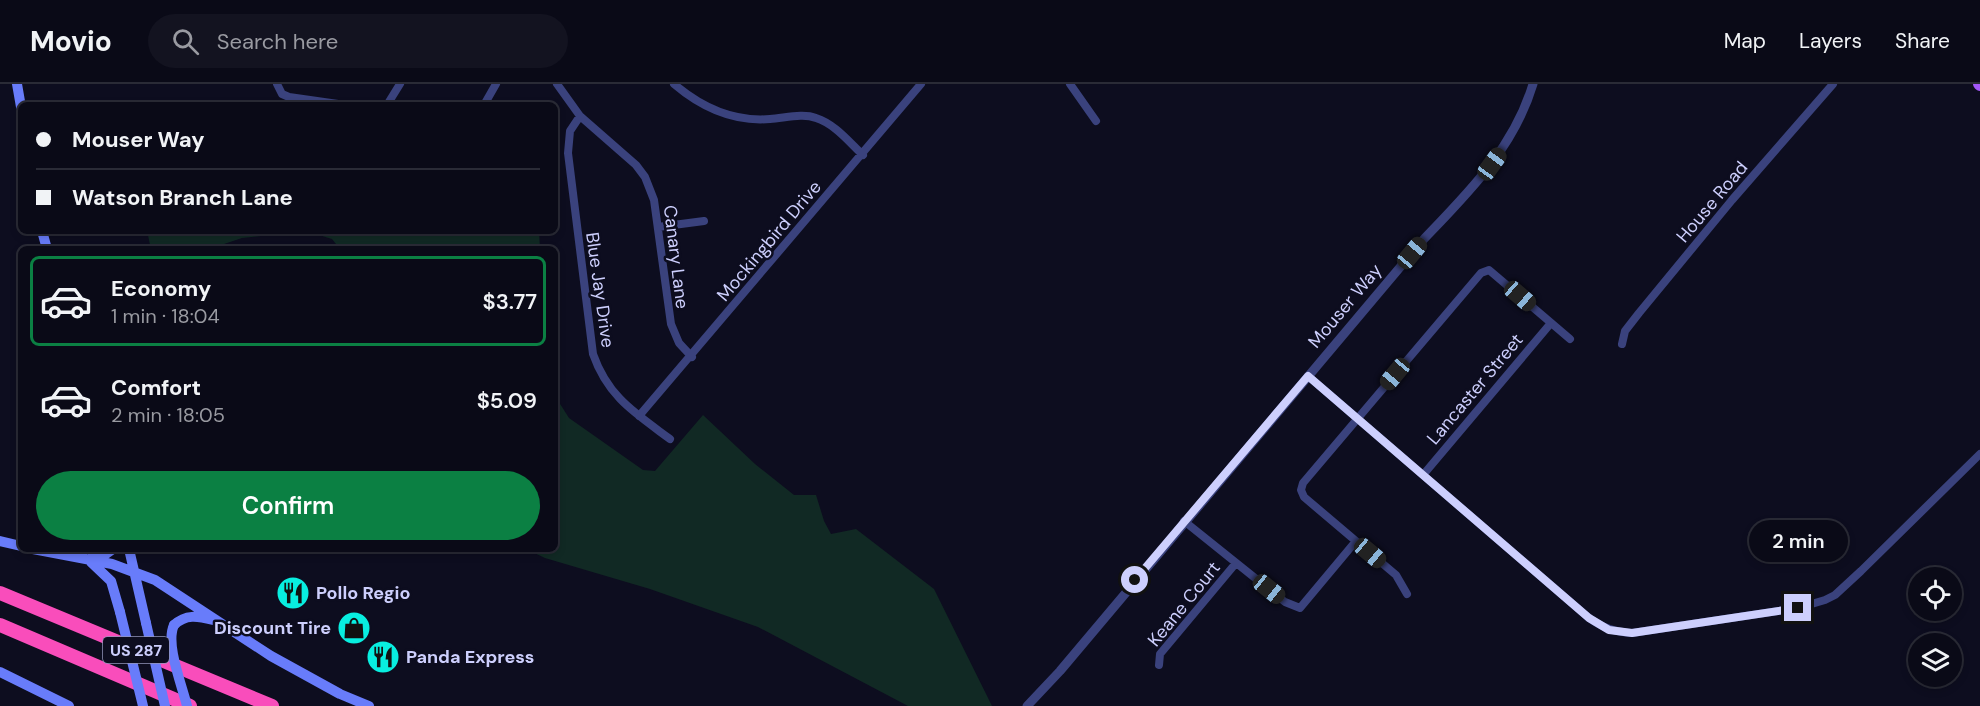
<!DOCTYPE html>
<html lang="en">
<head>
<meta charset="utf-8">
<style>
	body { margin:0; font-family:"DM Sans",sans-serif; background:#131320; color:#f1f3f6; height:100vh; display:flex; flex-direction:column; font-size:22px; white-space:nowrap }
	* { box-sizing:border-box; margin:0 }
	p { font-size:20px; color:#999aa1 }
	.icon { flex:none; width:33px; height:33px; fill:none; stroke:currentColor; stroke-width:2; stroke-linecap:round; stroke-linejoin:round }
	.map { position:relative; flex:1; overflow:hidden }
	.sheet { position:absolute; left:18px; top:162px; width:540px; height:306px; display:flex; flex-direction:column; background:#0a0a17; border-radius:9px; box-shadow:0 3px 9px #0003,0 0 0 2px #2a2b36 }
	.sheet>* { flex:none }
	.top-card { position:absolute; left:18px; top:18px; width:540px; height:132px; border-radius:9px; box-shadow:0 3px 9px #0003,0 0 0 2px #2a2b36; display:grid; align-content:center; height:132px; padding:0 18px; background:#0a0a17 }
	.fabs { position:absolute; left:1908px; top:483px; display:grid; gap:12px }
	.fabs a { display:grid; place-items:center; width:54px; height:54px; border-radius:50%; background:#0a0a17; box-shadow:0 3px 9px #0003,0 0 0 2px #2a2b36; font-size:30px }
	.end { position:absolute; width:27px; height:27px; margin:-14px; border:8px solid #cdcffd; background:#111; box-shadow:0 0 0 3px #111 }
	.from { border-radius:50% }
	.bubble { position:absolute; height:42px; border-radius:21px; background:#0a0a17; box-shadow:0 3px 9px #0003,0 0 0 2px #2a2b36; font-size:20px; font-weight:600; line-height:42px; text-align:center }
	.car { position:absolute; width:18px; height:36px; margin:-18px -9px; border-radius:8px; box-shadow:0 0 4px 2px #0007; background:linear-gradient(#222 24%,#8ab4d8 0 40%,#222 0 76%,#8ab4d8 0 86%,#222 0) }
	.top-card b { display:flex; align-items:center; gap:21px; height:57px; font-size:22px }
	.top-card b+b { border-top:2px solid #2a2b36 }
	.top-card i { width:15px; height:15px; background:#f1f3f6 }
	ul { padding:10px 0 0; list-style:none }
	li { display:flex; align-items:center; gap:18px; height:90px; margin:0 12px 9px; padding:0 6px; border:3px solid transparent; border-radius:9px }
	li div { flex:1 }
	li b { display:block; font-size:22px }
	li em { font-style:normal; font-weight:600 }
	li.on { border-color:#0b8043 }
	li>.icon { width:54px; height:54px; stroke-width:1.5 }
	.cta { display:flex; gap:12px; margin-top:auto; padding:12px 18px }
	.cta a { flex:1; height:69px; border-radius:36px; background:#0b8043; color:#fff; font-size:24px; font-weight:600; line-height:69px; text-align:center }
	header { display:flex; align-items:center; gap:36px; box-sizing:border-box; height:84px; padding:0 30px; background:#0a0a17; border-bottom:2px solid #2a2b36 }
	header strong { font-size:28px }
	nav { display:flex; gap:33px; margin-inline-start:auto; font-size:21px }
	.search { width:420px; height:54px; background:#131320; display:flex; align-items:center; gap:15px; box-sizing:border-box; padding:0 21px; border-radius:33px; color:#999aa1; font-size:22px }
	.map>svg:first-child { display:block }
</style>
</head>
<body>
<header>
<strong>Movio</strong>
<div class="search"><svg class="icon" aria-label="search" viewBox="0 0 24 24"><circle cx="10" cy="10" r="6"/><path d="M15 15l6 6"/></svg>Search here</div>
<nav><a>Map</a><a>Layers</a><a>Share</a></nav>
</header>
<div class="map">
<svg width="1980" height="622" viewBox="0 0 1980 622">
	<rect width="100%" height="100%" fill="#0d0d1f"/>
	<!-- green -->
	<path fill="#112924" d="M147,147h392l1,18h-200l-8,-10 -26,-8 -64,7 -33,11h-58z
		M555,312l14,22 74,52 12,1 48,-56 52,49 39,31h22l8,26 7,13 25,-5 78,60 58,117h-84l-150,-79 -108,-38 -105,-31 -19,-9h29z"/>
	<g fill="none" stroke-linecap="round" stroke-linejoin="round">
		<!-- minor -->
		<path stroke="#3a427d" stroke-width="8" d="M277,0l5,10 7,3 56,8
			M557,0l23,32 56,49 9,12 9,23 17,124 8,19 13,14
			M674,0c27,23 60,38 96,35 15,-1 33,-6 46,-1 19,6 33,24 47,37
			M1070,0l26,37
			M387,21l13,-21
			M484,21l12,-21
			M580,32l-10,15 -2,22 25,201c15,43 42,59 77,85
			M658,143l46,-6
			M1622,260l3,-13 14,-18 93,-113 101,-116
			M1308,292l281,242c14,10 26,14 43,15l166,-25 27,-8 10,-5 26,-24 119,-117
			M639,332l282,-332
			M1423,391l128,-152
			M1184,437l101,81 15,6 56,-67
			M1407,510l-11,-19 -92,-78 -3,-7 2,-7 178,-210 8,-3 81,69
			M1159,581l1,-11 76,-91"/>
		<!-- tertiary -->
		<path stroke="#3a427d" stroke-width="9" d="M1027,622l33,-35 363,-431c45,-47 91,-92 110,-156"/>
		<!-- secondary -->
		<path stroke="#687cfa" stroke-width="10" d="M17,0l4,23
			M42,147l5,18
			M0,457l21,5
			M33,465l79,15 43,16 116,76 69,38 29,12
			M129,465l17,74
			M92,473l14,-3 7,-5
			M91,478l20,19 9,31
			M174,541c12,-11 23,-9 39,-5
			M0,588l69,34"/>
		<!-- primary -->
		<path stroke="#a358f9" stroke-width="12" d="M1979,0l1,1"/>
		<!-- motorway -->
		<path stroke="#f94dbb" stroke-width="14" d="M0,509l272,113
			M0,541l190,81"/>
		<!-- secondary-bridge -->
		<path stroke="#687cfa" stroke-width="10" d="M120,528l23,94
			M146,539l19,83
			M174,541c-9,19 8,60 13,81"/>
	</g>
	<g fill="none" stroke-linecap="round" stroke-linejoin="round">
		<!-- route -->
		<path stroke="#cdcffd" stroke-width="8" d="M1135,496l173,-204 281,242 20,12 23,3 166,-25"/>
	</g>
	<!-- icons -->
	<defs>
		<g id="restaurant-disc" transform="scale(1.725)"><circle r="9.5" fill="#08eee0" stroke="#0d0d1f"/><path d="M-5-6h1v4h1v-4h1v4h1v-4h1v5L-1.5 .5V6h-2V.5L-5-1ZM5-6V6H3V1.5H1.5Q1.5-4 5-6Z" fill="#111"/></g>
		<g id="shop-disc" transform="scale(1.725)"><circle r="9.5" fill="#08eee0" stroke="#0d0d1f"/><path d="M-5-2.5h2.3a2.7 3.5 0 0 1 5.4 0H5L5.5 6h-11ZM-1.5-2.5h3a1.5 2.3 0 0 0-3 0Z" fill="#111"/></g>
	</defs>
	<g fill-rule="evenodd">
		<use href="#restaurant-disc" x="293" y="509"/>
		<use href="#shop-disc" x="354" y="544"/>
		<use href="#restaurant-disc" x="383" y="573"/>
	</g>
	<g text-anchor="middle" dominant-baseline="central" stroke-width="5" stroke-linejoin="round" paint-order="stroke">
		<!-- shield labels -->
		<rect fill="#0d0d1f" stroke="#9395ba" stroke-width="1.5" x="103" y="553" width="66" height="26" rx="4.5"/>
		<g font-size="16" font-weight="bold" fill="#cdcffd">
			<text x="136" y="566">US 287</text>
		</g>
		<!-- street labels -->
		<g font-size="18" fill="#cdcffd" stroke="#0d0d1f">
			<text transform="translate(1712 118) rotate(-50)">House Road</text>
			<text transform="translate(769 157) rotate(-50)">Mockingbird Drive</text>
			<text transform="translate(676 173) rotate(83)">Canary Lane</text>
			<text transform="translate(600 206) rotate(82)">Blue Jay Drive</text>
			<text transform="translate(1345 222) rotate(-50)">Mouser Way</text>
			<text transform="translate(1475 305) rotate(-50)">Lancaster Street</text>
			<text transform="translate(1184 520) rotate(-51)">Keane Court</text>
		</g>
		<!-- poi labels -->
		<g font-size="18" font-weight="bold" fill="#cdcffd" stroke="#0d0d1f" text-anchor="start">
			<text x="316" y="509">Pollo Regio</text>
			<text x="331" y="544" text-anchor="end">Discount Tire</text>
			<text x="406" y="573">Panda Express</text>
		</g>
	</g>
</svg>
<div class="fabs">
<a><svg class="icon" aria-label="locate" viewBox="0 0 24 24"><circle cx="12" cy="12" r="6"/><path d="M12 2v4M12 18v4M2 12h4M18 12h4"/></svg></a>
<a><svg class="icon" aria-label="layers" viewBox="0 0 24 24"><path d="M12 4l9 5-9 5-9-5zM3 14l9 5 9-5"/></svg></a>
</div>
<i class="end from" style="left:1135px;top:496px"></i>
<i class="end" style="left:1798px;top:524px"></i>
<div class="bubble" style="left:1749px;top:436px;width:99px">2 min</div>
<i class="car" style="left:1492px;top:80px;rotate:36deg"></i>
<i class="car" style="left:1412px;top:169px;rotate:40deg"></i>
<i class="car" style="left:1520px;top:212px;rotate:131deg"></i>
<i class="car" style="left:1395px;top:290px;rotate:220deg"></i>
<i class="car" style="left:1370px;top:469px;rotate:130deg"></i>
<i class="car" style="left:1269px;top:505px;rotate:129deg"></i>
<div class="top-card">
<b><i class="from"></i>Mouser Way</b>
<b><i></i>Watson Branch Lane</b>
</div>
<section class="sheet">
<ul>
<li class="on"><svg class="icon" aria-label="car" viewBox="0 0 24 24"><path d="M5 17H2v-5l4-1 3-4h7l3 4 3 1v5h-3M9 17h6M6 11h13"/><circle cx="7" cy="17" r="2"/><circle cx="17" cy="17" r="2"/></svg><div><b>Economy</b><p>1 min · 18:04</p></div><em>$3.77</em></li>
<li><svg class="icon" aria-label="car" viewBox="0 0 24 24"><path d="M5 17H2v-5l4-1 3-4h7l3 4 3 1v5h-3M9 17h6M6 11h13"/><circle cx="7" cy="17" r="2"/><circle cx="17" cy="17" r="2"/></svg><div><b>Comfort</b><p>2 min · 18:05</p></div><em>$5.09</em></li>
</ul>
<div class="cta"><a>Confirm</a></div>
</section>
</div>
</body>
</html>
